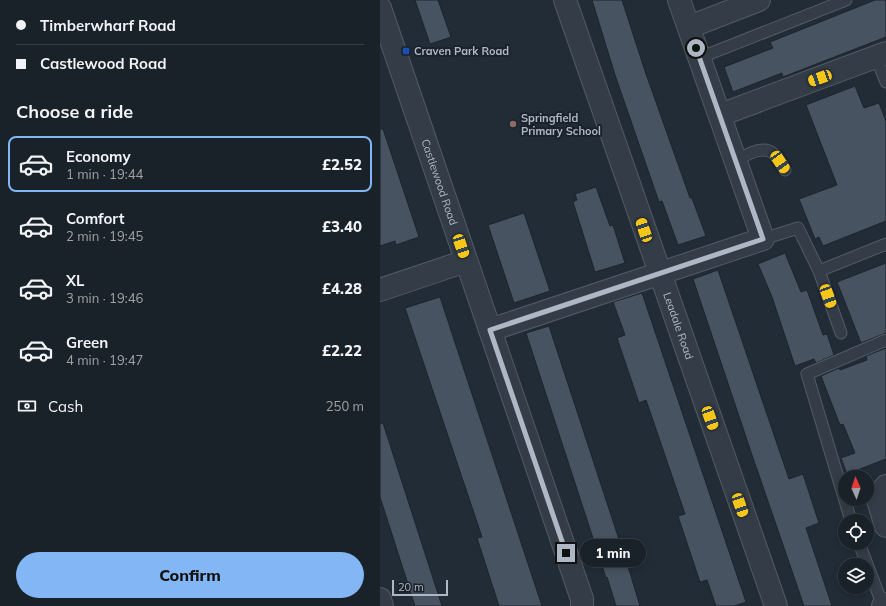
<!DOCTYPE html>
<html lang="en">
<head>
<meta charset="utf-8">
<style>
	body { margin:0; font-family:Mulish,sans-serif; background:#262e35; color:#f1f3f6; height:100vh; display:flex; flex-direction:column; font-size:15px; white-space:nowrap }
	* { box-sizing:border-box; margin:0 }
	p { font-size:13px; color:#9fa3a8 }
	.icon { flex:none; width:22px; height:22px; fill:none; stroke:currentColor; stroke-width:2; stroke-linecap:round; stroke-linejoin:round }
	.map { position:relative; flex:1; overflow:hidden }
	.drawer { display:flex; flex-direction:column; background:#192129; width:380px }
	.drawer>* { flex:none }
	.top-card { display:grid; align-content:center; height:88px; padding:0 16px; background:#192129 }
	.needle { width:26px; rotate:357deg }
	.controls { position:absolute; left:458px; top:470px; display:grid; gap:8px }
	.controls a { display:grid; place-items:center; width:36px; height:36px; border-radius:50%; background:#192129; box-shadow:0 2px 6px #0003,0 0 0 1px #373e46; font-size:20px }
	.scale { position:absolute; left:12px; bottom:10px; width:56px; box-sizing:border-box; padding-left:4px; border:2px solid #aeb8c4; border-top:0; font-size:11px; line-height:14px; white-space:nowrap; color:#aeb8c4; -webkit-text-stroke:3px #1a222c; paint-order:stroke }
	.end { position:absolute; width:18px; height:18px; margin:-9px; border:5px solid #aeb8c4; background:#111; box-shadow:0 0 0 2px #111 }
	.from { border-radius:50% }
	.bubble { position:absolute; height:28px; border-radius:14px; background:#192129; box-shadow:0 2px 6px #0003,0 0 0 1px #373e46; font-size:13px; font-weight:800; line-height:28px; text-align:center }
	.car { position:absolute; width:12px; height:24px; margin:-12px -6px; border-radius:5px; box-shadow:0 0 3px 1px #0007; background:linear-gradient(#f5c518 24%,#345 0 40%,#f5c518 0 76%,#345 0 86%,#f5c518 0) }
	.top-card b { display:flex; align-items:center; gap:14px; height:38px; font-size:15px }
	.top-card b+b { border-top:1px solid #373e46 }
	.top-card i { width:10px; height:10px; background:#f1f3f6 }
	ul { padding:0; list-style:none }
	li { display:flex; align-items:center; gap:12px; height:56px; margin:0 8px 6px; padding:0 8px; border:2px solid transparent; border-radius:8px }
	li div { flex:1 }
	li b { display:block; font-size:15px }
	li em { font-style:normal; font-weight:800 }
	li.selected { border-color:#83b6f4 }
	li>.icon { width:36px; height:36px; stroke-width:1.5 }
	h2 { padding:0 16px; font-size:18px; line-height:48px }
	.pay { display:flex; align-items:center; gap:10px; height:44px; padding:0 16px; font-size:15px }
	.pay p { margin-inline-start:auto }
	.action { display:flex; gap:8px; margin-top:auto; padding:8px 16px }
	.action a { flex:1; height:46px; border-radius:24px; background:#83b6f4; color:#111; font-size:16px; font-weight:800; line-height:46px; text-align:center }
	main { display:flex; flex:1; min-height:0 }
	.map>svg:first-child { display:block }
</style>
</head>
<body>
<main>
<section class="drawer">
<div class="top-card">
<b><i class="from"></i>Timberwharf Road</b>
<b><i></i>Castlewood Road</b>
</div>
<h2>Choose a ride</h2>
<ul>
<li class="selected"><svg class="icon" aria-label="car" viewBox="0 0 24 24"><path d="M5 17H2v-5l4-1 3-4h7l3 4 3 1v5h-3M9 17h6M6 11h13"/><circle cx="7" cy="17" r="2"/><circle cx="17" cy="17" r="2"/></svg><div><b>Economy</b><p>1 min · 19:44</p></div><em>£2.52</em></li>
<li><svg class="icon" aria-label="car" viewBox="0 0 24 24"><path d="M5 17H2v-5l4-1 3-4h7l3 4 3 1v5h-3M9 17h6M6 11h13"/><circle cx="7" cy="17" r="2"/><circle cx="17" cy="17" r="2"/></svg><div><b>Comfort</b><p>2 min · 19:45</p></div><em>£3.40</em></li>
<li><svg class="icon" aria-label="car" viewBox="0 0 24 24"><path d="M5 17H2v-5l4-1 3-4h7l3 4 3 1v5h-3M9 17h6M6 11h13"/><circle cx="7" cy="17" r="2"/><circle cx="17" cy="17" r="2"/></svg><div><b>XL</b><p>3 min · 19:46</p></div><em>£4.28</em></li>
<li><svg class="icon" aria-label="car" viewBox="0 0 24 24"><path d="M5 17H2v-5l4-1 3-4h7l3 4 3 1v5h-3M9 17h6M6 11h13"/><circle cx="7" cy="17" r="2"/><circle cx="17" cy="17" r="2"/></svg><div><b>Green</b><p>4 min · 19:47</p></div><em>£2.22</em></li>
</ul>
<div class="pay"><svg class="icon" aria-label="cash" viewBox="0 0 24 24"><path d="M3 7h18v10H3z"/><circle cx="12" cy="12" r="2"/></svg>Cash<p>250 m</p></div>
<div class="action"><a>Confirm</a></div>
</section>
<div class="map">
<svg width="506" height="606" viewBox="0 0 506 606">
	<rect width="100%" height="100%" fill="#212c37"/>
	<!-- building -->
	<path fill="#475361" stroke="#1c242e" d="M35,0h23l13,37 -21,7z
		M212,0h30l23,71 45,127h2l14,38 -28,9 -16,-44 -3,1 -44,-127z
		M495,0h11v37l-103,40 -1,-4 -49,19 -9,-25 49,-19 -3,-6z
		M475,86l9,22 15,-5 7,18v100l-63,25 -4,-9 -4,2 -16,-40 38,-14 -31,-80z
		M0,129h3l36,108 -23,8 -1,-4 -15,5z
		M216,187l14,39 3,-1 12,38 -30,9 -22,-70 4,-2 -2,-6z
		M144,213l26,78 -36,12 -26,-78z
		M405,253l16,39 6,-2 16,45 4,-1 7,21 -18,8 -2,-4 -19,7 -23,-69 -14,-33z
		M506,263v70l-25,10 -24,-61z
		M338,270l71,209 14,-5 16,49 -13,5 26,78h-28l-52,-151 -59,-176z
		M262,293l104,309 -12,4h-18l-9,-26 -7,2 -22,-66 7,-2 -39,-114 -7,3 -22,-65 8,-3 -12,-33z
		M60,297l102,309h-43l-22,-68 5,-1 -77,-229z
		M169,326l82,250 9,30h-24l-9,-29 -1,1 -80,-245z
		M506,348v111l-39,15 -6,-16 14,-5 -12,-29 -3,1 -19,-49 18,-8 1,2 27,-10 -1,-4z
		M3,423l59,183h-27l-35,-109v-73z"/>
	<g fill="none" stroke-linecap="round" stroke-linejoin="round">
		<!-- lane casing -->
		<g stroke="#525b65" stroke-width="13">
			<path id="lane" d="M496,57l10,25
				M319,58l147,-58
				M356,160c11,-5 27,-16 38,-6 4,4 8,11 11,16
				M383,239l35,-11 21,43 67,-27
				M439,271l22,62
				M471,521l-44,-147 79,-34
				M479,543l24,63"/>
		</g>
		<!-- street casing -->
		<g stroke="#525b65" stroke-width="24">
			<g id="street">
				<path id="s1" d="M185,0l211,606"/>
				<path id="s2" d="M0,8l202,591v7"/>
				<path d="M309,27l70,-27"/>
				<path d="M340,115l166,-62"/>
				<path d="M0,290l86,-29"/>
				<path d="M110,330l273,-91 -84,-239"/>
				<path d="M506,486l-9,11 9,29"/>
				<path d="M0,599l2,7"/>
				<path d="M503,606l3,-2"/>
			</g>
		</g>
		<!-- lane -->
		<use href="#lane" stroke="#343d47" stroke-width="11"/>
		<!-- street -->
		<use href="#street" stroke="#343d47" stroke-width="22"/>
	</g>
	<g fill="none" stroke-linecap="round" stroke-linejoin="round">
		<!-- route -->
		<path stroke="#aeb8c4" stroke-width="5" d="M186,553l-76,-223 273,-91 -67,-191"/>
	</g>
	<!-- markers -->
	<rect fill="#1a4fb4" stroke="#1a222c" stroke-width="1.5" x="22" y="47" width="8" height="8" rx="2"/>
	<circle fill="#8d6e63" stroke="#1a222c" stroke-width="1.5" cx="133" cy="124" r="4"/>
	<g text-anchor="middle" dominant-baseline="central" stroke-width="4" stroke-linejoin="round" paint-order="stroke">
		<!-- poi labels -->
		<g font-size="11" font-weight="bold" fill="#aeb8c4" stroke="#1a222c" text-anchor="start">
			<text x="34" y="51">Craven Park Road</text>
			<text x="141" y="118">Springfield<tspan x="141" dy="13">Primary School</tspan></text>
		</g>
		<!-- street labels -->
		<g font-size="11" fill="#aeb8c4" stroke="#1a222c">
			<text stroke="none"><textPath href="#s2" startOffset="184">Castlewood Road</textPath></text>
			<text stroke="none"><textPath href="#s1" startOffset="345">Leadale Road</textPath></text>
		</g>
	</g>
</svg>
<div class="controls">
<a><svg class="needle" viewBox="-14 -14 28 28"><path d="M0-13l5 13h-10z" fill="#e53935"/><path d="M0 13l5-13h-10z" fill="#9fa3a8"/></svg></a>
<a><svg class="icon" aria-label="locate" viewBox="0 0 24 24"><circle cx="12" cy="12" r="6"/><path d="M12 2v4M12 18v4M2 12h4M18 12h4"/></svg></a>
<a><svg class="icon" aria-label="layers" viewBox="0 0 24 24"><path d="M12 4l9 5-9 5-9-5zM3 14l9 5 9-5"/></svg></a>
</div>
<div class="scale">20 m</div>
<i class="end from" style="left:316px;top:48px"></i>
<i class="end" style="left:186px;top:553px"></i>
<div class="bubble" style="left:200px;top:539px;width:66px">1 min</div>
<i class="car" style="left:440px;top:78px;rotate:250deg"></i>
<i class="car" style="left:400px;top:162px;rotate:146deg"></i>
<i class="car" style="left:264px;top:230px;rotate:341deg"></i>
<i class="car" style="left:81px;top:246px;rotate:161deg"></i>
<i class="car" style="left:448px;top:296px;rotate:160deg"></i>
<i class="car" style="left:330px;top:418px;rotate:160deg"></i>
<i class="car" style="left:360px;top:505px;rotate:161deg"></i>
</div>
</main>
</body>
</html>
